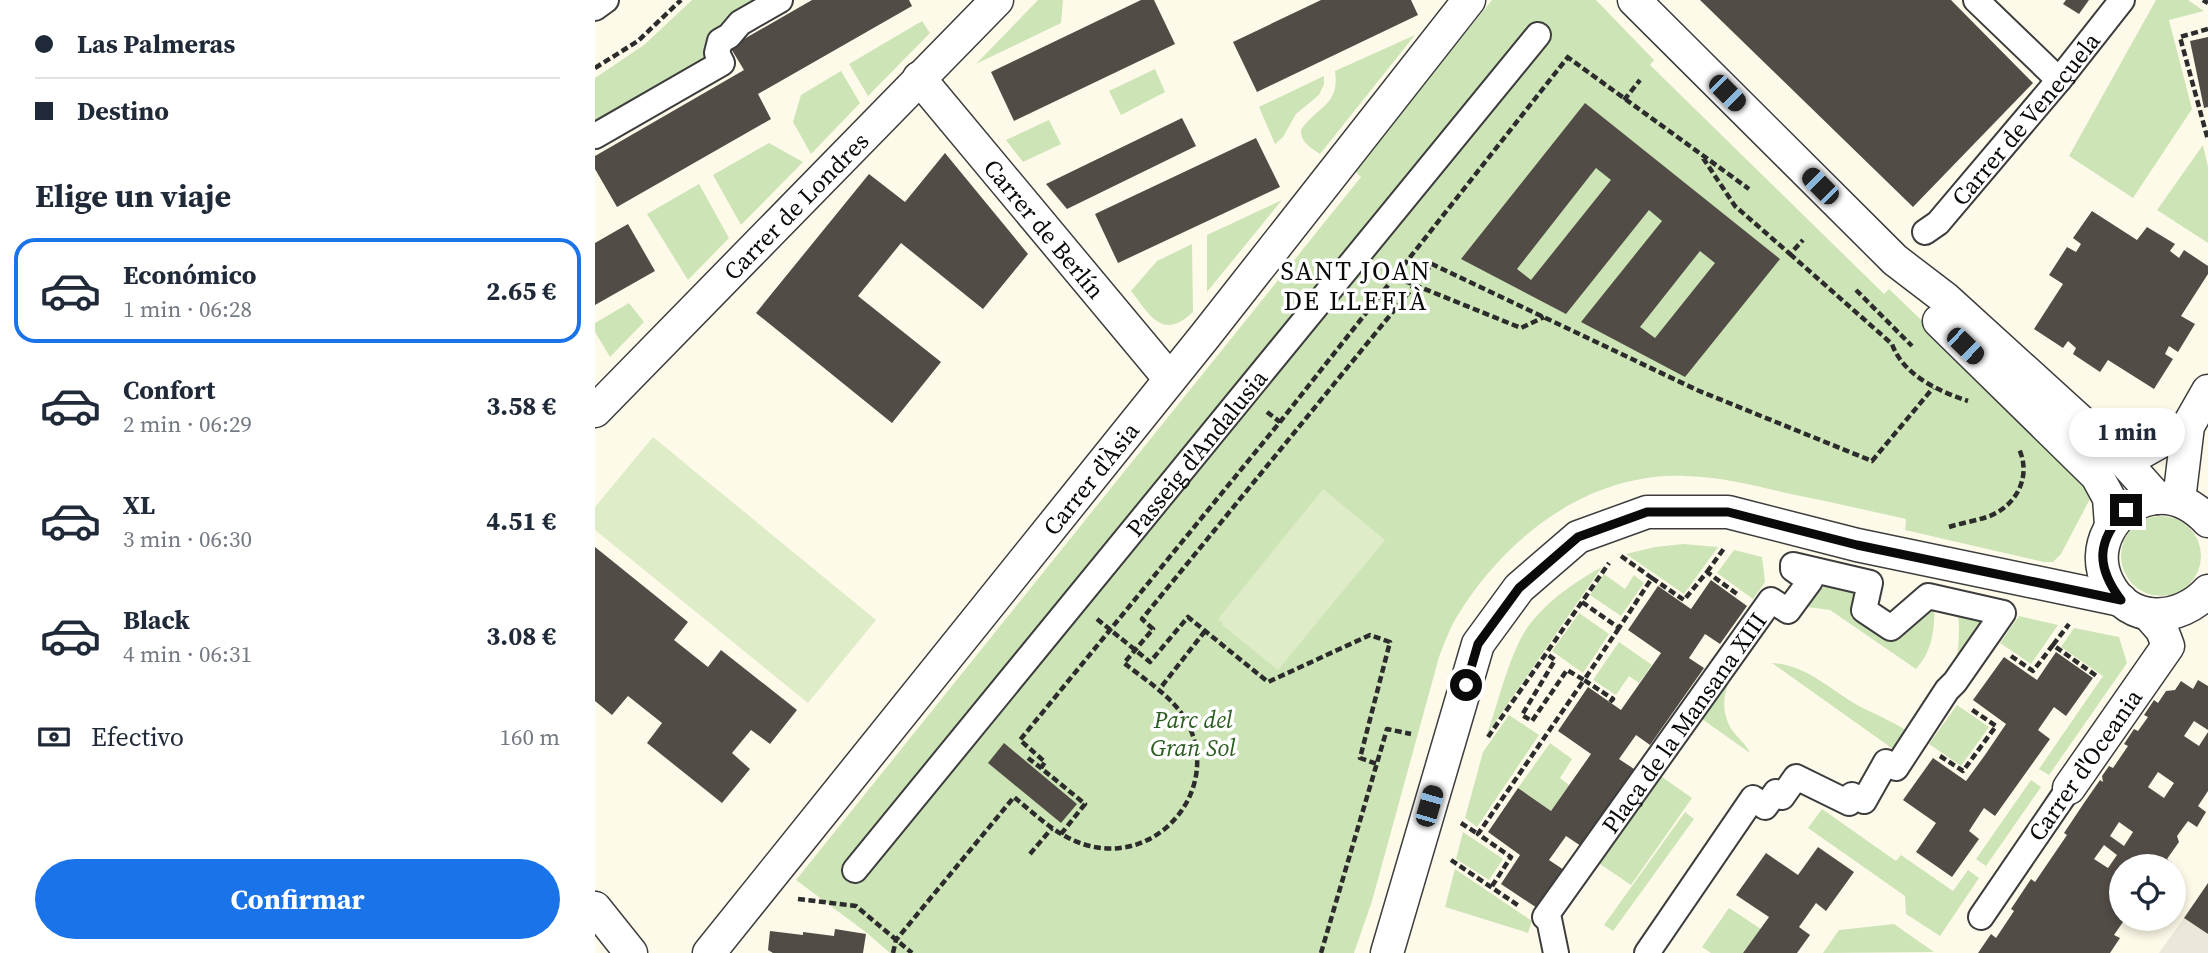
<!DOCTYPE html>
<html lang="es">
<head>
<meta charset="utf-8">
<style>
	body { margin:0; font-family:"Source Serif 4",serif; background:#f2f2f3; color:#1f2937; height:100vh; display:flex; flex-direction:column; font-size:26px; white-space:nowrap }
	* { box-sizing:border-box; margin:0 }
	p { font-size:23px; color:#747a83 }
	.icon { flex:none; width:38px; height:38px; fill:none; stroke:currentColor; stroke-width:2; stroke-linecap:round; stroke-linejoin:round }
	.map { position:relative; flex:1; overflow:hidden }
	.panel { display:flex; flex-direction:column; background:#fff; width:595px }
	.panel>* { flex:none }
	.banner { display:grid; align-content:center; height:154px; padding:0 35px; background:#fff }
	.controls { position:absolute; left:1514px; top:854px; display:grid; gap:14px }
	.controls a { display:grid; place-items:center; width:77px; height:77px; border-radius:50%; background:#fff; box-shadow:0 4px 10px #0003; font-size:35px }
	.end { position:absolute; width:32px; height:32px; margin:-16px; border:9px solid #0a0a0a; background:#fff; box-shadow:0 0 0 4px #fff }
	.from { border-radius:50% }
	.bubble { position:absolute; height:49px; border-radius:24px; background:#fff; box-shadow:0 4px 10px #0003; font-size:23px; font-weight:700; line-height:49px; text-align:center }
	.car { position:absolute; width:21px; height:42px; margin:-21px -10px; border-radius:9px; box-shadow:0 0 5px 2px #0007; background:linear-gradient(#222 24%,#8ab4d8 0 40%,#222 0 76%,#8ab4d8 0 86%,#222 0) }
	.banner b { display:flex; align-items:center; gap:24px; height:66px; font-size:26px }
	.banner b+b { border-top:2px solid #e0e1e3 }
	.banner i { width:18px; height:18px; background:#1f2937 }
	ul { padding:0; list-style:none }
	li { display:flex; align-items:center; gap:21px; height:105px; margin:0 14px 10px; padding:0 21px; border:4px solid transparent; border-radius:21px }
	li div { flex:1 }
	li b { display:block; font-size:26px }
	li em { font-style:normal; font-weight:700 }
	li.current { border-color:#1a73e8 }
	li>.icon { width:63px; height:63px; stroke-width:1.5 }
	h2 { padding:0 35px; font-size:32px; line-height:84px }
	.pay { display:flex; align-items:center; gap:18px; height:77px; padding:0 35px; font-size:26px }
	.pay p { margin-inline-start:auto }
	.cta { display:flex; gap:14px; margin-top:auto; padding:14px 35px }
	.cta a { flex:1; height:80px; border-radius:42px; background:#1a73e8; color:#fff; font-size:28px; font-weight:700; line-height:80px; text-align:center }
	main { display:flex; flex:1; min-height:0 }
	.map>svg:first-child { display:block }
</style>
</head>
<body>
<main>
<section class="panel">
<div class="banner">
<b><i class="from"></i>Las Palmeras</b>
<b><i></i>Destino</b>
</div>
<h2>Elige un viaje</h2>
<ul>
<li class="current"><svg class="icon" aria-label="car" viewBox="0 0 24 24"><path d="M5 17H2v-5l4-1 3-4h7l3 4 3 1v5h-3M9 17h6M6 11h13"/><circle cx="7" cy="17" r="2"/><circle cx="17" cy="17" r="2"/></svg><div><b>Económico</b><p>1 min · 06:28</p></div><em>2.65 €</em></li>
<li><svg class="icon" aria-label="car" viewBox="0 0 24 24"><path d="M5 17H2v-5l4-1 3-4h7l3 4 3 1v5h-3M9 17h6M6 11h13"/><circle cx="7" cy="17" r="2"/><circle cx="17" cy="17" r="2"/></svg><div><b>Confort</b><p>2 min · 06:29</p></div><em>3.58 €</em></li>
<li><svg class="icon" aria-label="car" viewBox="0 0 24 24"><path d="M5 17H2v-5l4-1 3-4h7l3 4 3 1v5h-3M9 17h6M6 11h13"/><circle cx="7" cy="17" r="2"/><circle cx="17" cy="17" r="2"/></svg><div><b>XL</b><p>3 min · 06:30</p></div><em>4.51 €</em></li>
<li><svg class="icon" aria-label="car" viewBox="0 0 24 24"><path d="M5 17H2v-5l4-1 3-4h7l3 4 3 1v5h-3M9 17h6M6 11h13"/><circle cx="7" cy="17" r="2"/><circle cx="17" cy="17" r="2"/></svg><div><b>Black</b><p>4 min · 06:31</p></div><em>3.08 €</em></li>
</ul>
<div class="pay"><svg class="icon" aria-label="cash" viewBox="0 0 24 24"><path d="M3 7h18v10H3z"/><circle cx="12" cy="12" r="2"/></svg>Efectivo<p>160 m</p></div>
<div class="cta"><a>Confirmar</a></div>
</section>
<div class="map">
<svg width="1613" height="953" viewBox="0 0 1613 953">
	<rect width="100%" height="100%" fill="#fefae9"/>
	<!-- green -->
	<path fill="#cde4b6" d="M97,0h88l-63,53 -122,83v-58l49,-33z
		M443,0h25l-2,23 -85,41z
		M897,0h104l58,60 -4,5 234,229 5,-5 201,193 2,13 -31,59 -8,8h-9l-139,-32 1,-11c-40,-9 -80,-18 -120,-26 -34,-8 -66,-16 -100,-17 -98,-4 -182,62 -230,142 -7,12 -12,26 -17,39l-67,244 -18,52h-464l-23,-20 -71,-53 565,-703 -7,-7z
		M1561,0h32l16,11 -35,9 23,89 -59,89 -64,-42z
		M327,21l8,12 -62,63 -19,-32z
		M820,35l-95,119c-10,-7 -19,-11 -19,-24 16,-24 39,-24 34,-59z
		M560,69l10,23 -44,23 -12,-24z
		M246,71l19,32 -49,51 -18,-32 8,-27z
		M729,76v8l-5,11 -23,19 -13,23 -8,7 -16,-37z
		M454,120l12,24 -38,18 -17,-22z
		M174,143l34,19 -62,63 -28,-50z
		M1608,145l5,22v76l-51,-33z
		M104,184l30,54 -41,42 -41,-66z
		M687,200l-75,92v-57z
		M597,244l1,68c-31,29 -42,4 -62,-21l26,-30z
		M34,303l15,19 -34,35 -15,-25v-9z
		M1526 556a40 40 0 1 1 80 0a40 40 0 1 1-80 0Z
		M1088,544l35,3 -34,47 -58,-40 29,-7z
		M1139,550l28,7 3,25 -12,17 -36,-26z
		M1007,567l-115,167c11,-31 18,-63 32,-92 15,-32 53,-59 83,-75z
		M1009,574l21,15 9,-14 10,8 -23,33 -31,-21z
		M1215,581l60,2 -6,27 27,18 43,-31c1,26 1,51 -18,72l-86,-59 -38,-5z
		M1362,603l46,10 -49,56c6,-23 6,-43 3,-66z
		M984,613l30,21 -26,39 -31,-22z
		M1424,616l39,9 -27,39 -31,-21z
		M1479,628l45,9 8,26 -78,112 -10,-6 64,-93 -42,-29z
		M1024,642l33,23 -13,18 -10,-7 -13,19 -23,-15z
		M1131,663l11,8c-15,16 -17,41 -5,59 6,8 14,14 18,23l-58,-41z
		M1177,663c35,2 58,27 87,43 20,10 39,18 57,31l-30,25 7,-13z
		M1362,705l32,22 -28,39 -32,-22z
		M914,715l30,20 -62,92 -12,-9 18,-66z
		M955,743l22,16 -12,19 9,7 -18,26 -33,-23z
		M1060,772l37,26 -61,87 -37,-25z
		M1436,780l10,7 -55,79 -10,-7z
		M1227,809l74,52 5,-6 52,36 15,-21 11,8 -39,58 -34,-22 -1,-18 -97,-68z
		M1090,812l9,7 -81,112 -9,-6z
		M868,832l40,27 -14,21 -33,-21z
		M860,869l77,52 -4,12 -83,-26z
		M1134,908l32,21 -18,24h-32l-9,-6z
		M1299,924l40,28 -111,1 16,-23z"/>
	<!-- pitch -->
	<path fill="#deecc7" d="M58,437l223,183 -68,83 -213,-173v-23z
		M728,489l62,51 -107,130 -56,-45 1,-2 -5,-4z"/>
	<!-- plaza -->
	<path fill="#ebe7da" d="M1589,918l24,16v19h-49z"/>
	<!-- building -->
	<path fill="#524c47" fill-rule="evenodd" d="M217,0h97l3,6 -154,88 13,25 -154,88 -22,-38v-13l149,-86 -14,-23z
		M546,0h13l21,44 -161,77 -23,-49z
		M726,0h90l7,15 -161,77 -24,-50z
		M1105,0h251l82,83 -120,124z
		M1471,0h23l-10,14 -16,-10z
		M1613,37v70l-4,1 -14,-67z
		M990,103l195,156 -95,118 -104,-55 81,-101 -13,-11 -83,104 -105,-55zM1001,168l15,12 -80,100 -14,-11zM1105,251l15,12 -60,75 -15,-11z
		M587,118l14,28 -129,63 -21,-25z
		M661,138l24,49 -162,76 -23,-49z
		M350,153l83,101 -45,55 -82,-66 -43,53 83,66 -49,61 -136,-110 113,-139 36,28z
		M1497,211l45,29 10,-13 28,17 -5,7 9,7 5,-8 24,16v8l-27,42 14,8 -17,28 -9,-6 -4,8 8,5 -19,30 -46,-29 -8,12 -27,-18 3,-6 -8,-7 -5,7 -29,-19 29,-45 -14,-9 18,-28 9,5 5,-8 -8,-6z
		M33,224l27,47 -60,34v-62z
		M0,547l93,75 -14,18 34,27 13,-17 76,60 -27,34 -19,-14 -19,23 18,16 -28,34 -75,-60 15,-20 -34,-27 -16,19 -17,-14z
		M1116,580l36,26 -27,38 -15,-10 -16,24 15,10 -54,77 -14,-10 -17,24 15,10 -53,77 -15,-10 -2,3 -15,21 15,10 -27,38 -36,-24 19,-29 -32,-23 30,-44 33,23 40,-57 -33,-23 30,-44 33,23 40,-57 -33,-23 30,-44 33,23z
		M1461,652l37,26 -27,38 -12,-9 -16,23 12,9 -55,77 -11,-8 -15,23 10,8 -27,38 -36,-25 20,-29 -33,-23 30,-42 33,23 19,-26 21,-31 -33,-24 31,-43 33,23z
		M1603,680l10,6v44l-14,-9 -10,15 15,10 9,-14v59l-10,15 8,6 -9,15 -9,-6 -11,15 2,6 -12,17 5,4 -2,3h-49v53h4l-11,16 6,3 -10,15h-132l13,-19 5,4 18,-27 -3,-2 20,-30 4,3 32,-47 -3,-2 20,-30 16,-23 3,2 -1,-6 7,-10 4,2 15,-22 -4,-2 10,-15 4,2 10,-14 -4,-2 10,-15 4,3 8,-12 9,-1 6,-9 12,8zM1563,772l16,11 -10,15 -16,-11zM1524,822l14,10 -9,14 -14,-10zM1509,845l13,10 -9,13 -14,-9z
		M409,743l73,61 -16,19 -73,-60z
		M1223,847l36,25 -28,39 -10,-8 -17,24 11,8 -13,18h-54l26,-36 -33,-22 30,-42 32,22z
		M1613,883v51l-24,-16z
		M240,929l31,5 -3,19h-90l-5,-3 2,-19 33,4v-3l31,4z"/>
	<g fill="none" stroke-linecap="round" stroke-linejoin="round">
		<!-- pedestrian casing -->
		<g stroke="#3d3d3d" stroke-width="28">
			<g id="pedestrian">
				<path d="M1381,0l83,80"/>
				<path d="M0,8l11,-8"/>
				<path d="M0,136l127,-73 -5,-10 3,-12 9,-5 11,-13 40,-23"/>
				<path id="s1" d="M1330,232l13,-9 121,-143 63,-80"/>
				<path id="s2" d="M260,870l683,-835"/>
				<path d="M1386,917l88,-129"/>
				<path id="s3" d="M961,953l-7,-34 -4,-2 226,-317 17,11 22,-30 -17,-12v-4l77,18 -6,27 27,18 37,-32 75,17 -48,69 -8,8 -51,78 -10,-6 -22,39 -12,-6 -3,8 -53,-26 -14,20 -6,-5 -11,15 -12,-9 -106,155"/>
			</g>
		</g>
		<!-- minor casing -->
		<g stroke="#3d3d3d" stroke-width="35">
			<g id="minor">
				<path d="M1039,0l261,260 51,39 177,161 34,38"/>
				<path id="s4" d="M324,78l251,301"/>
				<path d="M1344,321l158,155 12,22 2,27"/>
				<path id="s5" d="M0,411l402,-411"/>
				<path d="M1528,460l19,-8 46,-26"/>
				<path d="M1584,500l9,-74 20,-35"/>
				<path d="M1613,521c-15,-16 -35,-27 -58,-22 -36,8 -60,49 -42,84 21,42 72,39 100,8"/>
				<path d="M1474,788l99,-142 -6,-16 -14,-16"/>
				<path d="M0,908l36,45"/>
				<path id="s6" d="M114,953l496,-617 264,-336"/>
				<path d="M792,953l91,-309 41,-56 59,-51 69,-25h81l129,33 264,55"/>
			</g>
		</g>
		<!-- path -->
		<path stroke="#2c2c2c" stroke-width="4.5" stroke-dasharray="7 3.5" stroke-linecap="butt" d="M1608,0l5,3
			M1613,29l-28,8 28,103
			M971,56l183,133
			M0,68l43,-27 43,-41
			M1029,100l16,-20
			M1108,158l32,48 55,48 13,-14
			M1195,254l102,90c11,31 46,47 76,57
			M800,277l126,51 23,-11
			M1261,290l56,56
			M672,412l13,10
			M1354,527c12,-4 26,-6 38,-10 29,-10 45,-40 32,-68
			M1026,556l31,22
			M1112,572l18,-25
			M987,602l37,26 33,-50 32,22 23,-28 30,22
			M502,619l53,43 38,-45 80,65 102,-47 20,7 -30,116 17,6
			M1458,645l16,-21
			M1416,656l22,15 20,-26 45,32
			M567,686l43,-55
			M1015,702l3,-3 -29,-19 35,-52
			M893,737l121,-174
			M1345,756l23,15 33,-45 -25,-17
			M433,758l13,10
			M866,823l17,11
			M466,834l24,-30 -44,-36 4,-6 -25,-22 260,-318 288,-365
			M435,854l22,-26
			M856,860l68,46
			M897,886l19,-29 -33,-23 106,-154 -17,-10 -35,51 -10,-6 33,-55 -8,-6
			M203,899l58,7 56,47
			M298,953l3,-13 118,-143c23,19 46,42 76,49 74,18 135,-64 94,-129 -14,-22 -40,-38 -60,-54l29,-34 -11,-10 290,-355 265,126 175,71 61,-73
			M726,953l66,-224 24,5"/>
		<!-- pedestrian -->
		<use href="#pedestrian" stroke="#fff" stroke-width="24"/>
		<!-- minor -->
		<use href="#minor" stroke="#fff" stroke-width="32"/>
	</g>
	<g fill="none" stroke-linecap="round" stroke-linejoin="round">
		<!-- route -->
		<path stroke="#0a0a0a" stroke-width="9" d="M871,685l12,-41 41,-56 59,-51 69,-25h81l129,33 264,55c-26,-34 -24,-60 5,-90"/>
	</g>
	<g text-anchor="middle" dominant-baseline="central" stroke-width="7" stroke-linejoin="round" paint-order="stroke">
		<!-- street labels -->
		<g font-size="24" fill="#0a0a0a" stroke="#fff">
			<text stroke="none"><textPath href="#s1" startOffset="152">Carrer de Veneçuela</textPath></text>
			<text stroke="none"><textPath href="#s5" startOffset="287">Carrer de Londres</textPath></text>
			<text stroke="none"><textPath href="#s4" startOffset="196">Carrer de Berlín</textPath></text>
			<text stroke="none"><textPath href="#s2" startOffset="539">Passeig d'Andalusia</textPath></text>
			<text stroke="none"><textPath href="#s6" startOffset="609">Carrer d'Àsia</textPath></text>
			<text stroke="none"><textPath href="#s3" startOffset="278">Plaça de la Mansana XIII</textPath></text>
			<text transform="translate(1490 765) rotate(-55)">Carrer d'Oceania</text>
		</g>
		<!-- park labels -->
		<g font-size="24" font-style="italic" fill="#2b5c20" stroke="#fff">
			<text x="598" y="719">Parc del<tspan x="598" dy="28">Gran Sol</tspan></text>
		</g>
		<!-- neighbourhood labels -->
		<g font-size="26" letter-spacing="2" fill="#0a0a0a" stroke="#fff">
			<text x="761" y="271">SANT JOAN<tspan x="761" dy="30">DE LLEFIÀ</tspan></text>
		</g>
	</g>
</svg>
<div class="controls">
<a><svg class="icon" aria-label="locate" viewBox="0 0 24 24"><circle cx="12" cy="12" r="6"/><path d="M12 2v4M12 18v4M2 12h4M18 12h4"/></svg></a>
</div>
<i class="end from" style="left:871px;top:685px"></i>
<i class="end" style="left:1531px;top:510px"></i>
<div class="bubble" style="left:1474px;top:408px;width:116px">1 min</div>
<i class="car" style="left:1132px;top:93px;rotate:135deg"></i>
<i class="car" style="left:1225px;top:186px;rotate:315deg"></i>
<i class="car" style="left:1370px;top:346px;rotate:134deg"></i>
<i class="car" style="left:834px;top:806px;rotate:16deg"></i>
</div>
</main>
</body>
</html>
